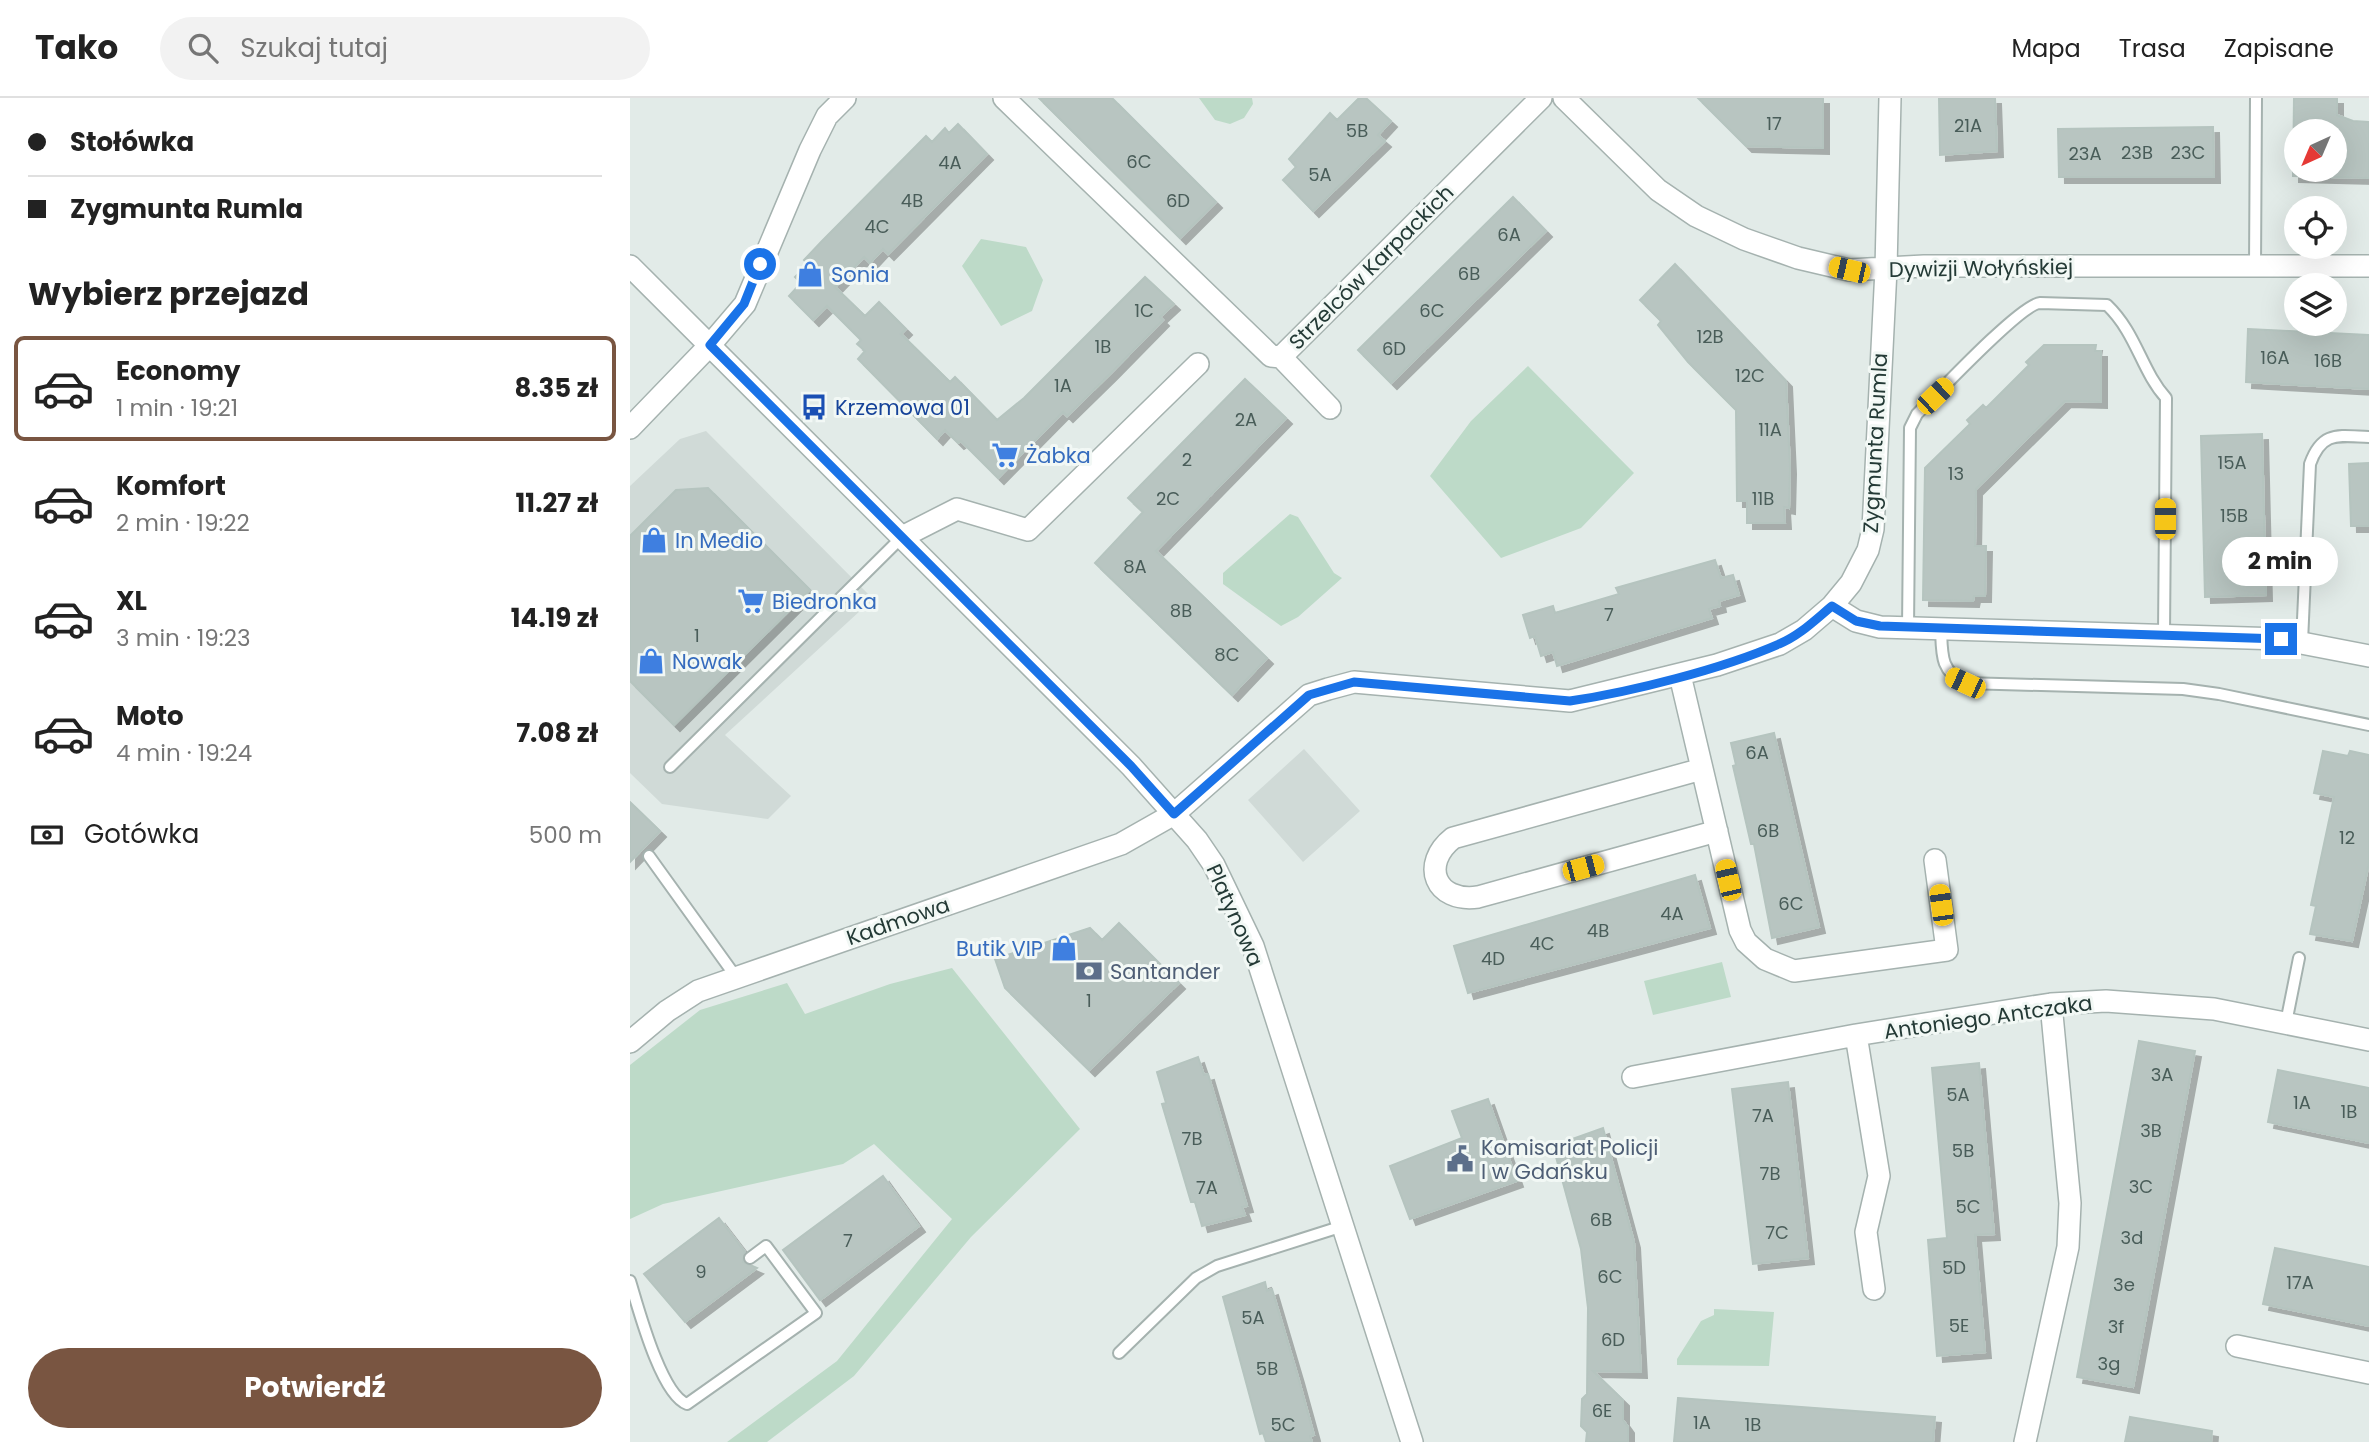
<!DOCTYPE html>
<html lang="pl">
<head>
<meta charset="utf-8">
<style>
	body { margin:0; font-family:Poppins,sans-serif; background:#f2f2f2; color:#222; height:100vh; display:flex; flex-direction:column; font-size:26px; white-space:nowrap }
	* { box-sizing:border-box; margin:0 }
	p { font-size:23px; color:#767676 }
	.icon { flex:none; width:38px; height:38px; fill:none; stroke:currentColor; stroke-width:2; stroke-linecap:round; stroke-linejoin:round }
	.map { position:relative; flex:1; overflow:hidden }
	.details { display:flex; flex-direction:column; background:#fff; width:630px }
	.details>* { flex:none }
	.top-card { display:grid; align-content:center; height:154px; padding:0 28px; background:#fff }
	.needle { width:46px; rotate:224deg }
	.buttons { position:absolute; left:1654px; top:21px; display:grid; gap:14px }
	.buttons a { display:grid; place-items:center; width:63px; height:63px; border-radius:50%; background:#fff; box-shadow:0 7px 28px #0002; font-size:35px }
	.end { position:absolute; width:32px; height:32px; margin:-16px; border:9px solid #1a73e8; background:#fff; box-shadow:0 0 0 4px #fff }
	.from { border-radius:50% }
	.bubble { position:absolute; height:49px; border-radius:24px; background:#fff; box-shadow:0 7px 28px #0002; font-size:23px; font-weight:700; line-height:49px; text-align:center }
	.car { position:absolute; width:21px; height:42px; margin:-21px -10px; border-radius:9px; box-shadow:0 0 5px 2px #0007; background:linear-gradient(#f5c518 24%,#345 0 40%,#f5c518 0 76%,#345 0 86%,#f5c518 0) }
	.top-card b { display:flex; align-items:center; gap:24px; height:66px; font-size:26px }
	.top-card b+b { border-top:2px solid #e0e0e0 }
	.top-card i { width:18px; height:18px; background:#222 }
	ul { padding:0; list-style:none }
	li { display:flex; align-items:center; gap:21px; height:105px; margin:0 14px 10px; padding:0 14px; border:4px solid transparent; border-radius:10px }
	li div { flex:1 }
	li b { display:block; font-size:26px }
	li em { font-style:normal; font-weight:700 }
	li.selected { border-color:#795541 }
	li>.icon { width:63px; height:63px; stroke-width:1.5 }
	h2 { padding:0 28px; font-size:32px; line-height:84px }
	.pay { display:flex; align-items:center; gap:18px; height:77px; padding:0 28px; font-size:26px }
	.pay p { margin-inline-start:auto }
	.button { display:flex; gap:14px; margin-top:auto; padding:14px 28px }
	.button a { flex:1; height:80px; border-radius:42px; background:#795541; color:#fff; font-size:28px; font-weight:700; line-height:80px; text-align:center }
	header { display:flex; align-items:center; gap:42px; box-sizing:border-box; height:98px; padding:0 35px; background:#fff; border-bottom:2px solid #e0e0e0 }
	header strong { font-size:33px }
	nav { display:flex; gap:38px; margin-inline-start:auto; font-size:24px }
	.search { width:490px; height:63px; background:#f2f2f2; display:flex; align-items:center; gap:18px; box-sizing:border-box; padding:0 24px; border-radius:38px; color:#767676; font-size:26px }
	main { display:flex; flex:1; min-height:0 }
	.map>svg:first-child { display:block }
</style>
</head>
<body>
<header>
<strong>Tako</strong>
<div class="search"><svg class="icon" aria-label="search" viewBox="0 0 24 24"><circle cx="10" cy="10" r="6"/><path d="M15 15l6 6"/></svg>Szukaj tutaj</div>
<nav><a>Mapa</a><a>Trasa</a><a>Zapisane</a></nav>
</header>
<main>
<section class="details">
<div class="top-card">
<b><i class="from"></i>Stołówka</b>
<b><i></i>Zygmunta Rumla</b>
</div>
<h2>Wybierz przejazd</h2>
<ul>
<li class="selected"><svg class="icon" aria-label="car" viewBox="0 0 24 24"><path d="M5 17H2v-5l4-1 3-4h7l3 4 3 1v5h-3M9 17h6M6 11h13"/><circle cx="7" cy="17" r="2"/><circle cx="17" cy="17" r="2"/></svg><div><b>Economy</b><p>1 min · 19:21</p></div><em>8.35 zł</em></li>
<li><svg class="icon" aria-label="car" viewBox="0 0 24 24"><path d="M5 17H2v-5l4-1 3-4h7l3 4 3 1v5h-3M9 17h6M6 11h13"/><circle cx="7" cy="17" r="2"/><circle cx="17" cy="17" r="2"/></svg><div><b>Komfort</b><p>2 min · 19:22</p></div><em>11.27 zł</em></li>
<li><svg class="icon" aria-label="car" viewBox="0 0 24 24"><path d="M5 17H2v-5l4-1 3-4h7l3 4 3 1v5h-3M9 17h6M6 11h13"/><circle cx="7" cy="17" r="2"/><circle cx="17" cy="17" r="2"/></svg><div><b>XL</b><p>3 min · 19:23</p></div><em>14.19 zł</em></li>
<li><svg class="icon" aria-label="car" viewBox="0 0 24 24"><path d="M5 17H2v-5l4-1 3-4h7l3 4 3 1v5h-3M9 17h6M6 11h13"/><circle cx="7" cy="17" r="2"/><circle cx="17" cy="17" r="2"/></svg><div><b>Moto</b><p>4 min · 19:24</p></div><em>7.08 zł</em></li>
</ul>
<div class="pay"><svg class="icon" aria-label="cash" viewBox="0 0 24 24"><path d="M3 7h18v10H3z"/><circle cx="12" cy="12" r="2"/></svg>Gotówka<p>500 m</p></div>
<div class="button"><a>Potwierdź</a></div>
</section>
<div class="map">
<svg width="1739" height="1344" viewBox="0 0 1739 1344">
	<defs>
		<filter id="shadow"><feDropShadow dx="6" dy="6" stdDeviation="0" flood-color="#0004"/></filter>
	</defs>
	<rect width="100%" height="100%" fill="#e2ebe8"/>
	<!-- built -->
	<path fill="#d0dad7" d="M76,333l167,168 -148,136 66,61 -23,23 -106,-15 -32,-31v-287l50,-47z
		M674,651l56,62 -57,51 -55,-62z"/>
	<!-- green -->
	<path fill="#bddac8" d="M569,0h53l1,6 -9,14 -14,6 -15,-4z
		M351,141l45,8 17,33 -11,31 -31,15 -39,-60z
		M898,268l106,107 -53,55 -80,30 -71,-82 41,-55z
		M660,416l8,3 36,56 8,5 -44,39 -17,9 -58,-42v-11z
		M1092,864l9,35 -78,18 -9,-34z
		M322,870l128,161 -109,108 -117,139 -87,66h-40l110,-81 115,-142 -78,-75 -31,20 -180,40 -33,15v-154l70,-55 87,-27 18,31 85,-30z
		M1084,1211l60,3 -5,54 -92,-1v-6l24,-38 13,-6z"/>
	<!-- building -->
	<path fill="#b8c5c1" stroke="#b5c4bf" stroke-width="2" fill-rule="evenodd" filter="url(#shadow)" d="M409,0h73l104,104 -36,36z
		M729,0h7l25,23 -13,14 7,6 -72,70 -30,-31 13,-13 -7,-8 41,-46 7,7z
		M1068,0h125v50l-77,-2z
		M1309,0h56l2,53 -57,4z
		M1664,0h43v17l16,6 16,1v56l-76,-2zM1666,33h38v39h-38z
		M328,26l29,30 -99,100 -5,-5 -13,14 -6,-6 -29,30 30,29 14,-14 27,27 -5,5 49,48 5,-5 42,43 27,-22 121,-121 29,27 -14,13 3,3 -52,53 -44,43 -4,-4 -65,66 -37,-37 -3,2 -13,-13 -8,9 -79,-80 7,-8 -8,-7 4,-4 -34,-34 -14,14 -24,-24 12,-13 -6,-6 13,-13 -4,-4 18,-19 104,-105 6,6 13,-14 4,5z
		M1583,29l1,50h-155l-1,-48z
		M883,99l33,34 -155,152 -33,-33z
		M1045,166l111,117 4,87 -1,40 -5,-1 1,16h-38v-22h-10l-1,-91 -48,-48 -30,-37 3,-4 -21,-21z
		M1618,231l121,6v54l-123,-7z
		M1414,247h52l-1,6h6v51l-36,-1 -89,88 -1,57h11l-1,50h-11l-1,5 -50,-1 2,-132 45,-44 -3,-4 16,-15 3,3 43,-43 -3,-3z
		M615,281l41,39 -130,133 111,107 -35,37 -137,-132 48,-51 -15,-14z
		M1632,336l4,161 -61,2 -4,-161z
		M1739,365v63h-18l-2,-62z
		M78,390l102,102 -136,135 -44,-44v-145l46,-46z
		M1085,462l6,18 12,-3 6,20 -20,6 1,5 -11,3 3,9 -155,48 -4,-14 -12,4 -6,-20 -5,2 -7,-23 30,-9 2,7 64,-19 -3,-6z
		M1144,635l45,194 -47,11 -18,-94h-3l-18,-78 3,-1 -5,-22z
		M1693,653l25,5 2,-5 19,4v108l-17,78 -42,-7 6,-28 -5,-1 23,-108 -20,-4z
		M0,704l30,29 -30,31z
		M1065,777l15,53 -242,65 -14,-47z
		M489,825l60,60 -90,87 -84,-82 -10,-29 95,-31 12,12z
		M1509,943l56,10 -62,336 -56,-10z
		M568,959l6,18 4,-1 39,132 -5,1 3,8 -43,11 -7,-24h-4l-29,-98 4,-1 -9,-31z
		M1349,965l15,171 -19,1 10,117 -48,4 -9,-116 19,-2 -15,-170z
		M1648,972l91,18v55l-101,-21z
		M1158,984l20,176 -55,6 -21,-175z
		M858,1001l29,82 -107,38 -20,-53 72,-28 -10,-27z
		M973,1030l31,114 7,130 -48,-1 30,29v20l5,7v15h-42l1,-10 -6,-6 1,-27 5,-5 1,-86 -7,-59 -28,-103z
		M253,1078l36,50 -99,74 -37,-50z
		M89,1120l26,34 -2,10 14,6 -72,54 -41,-48z
		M1645,1150l94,19v59l-106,-22z
		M635,1184l2,9 5,-2 26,88 16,58 -4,1 2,6h-46l-3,-9 -3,1 -37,-137z
		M1048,1300l257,19 -2,25h-259z
		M1500,1319l82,14 -1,11h-86z"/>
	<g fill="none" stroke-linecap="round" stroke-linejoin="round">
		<!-- service casing -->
		<g stroke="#a5b2af" stroke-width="14">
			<path id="service" d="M1625,168l1,-168
				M1278,530l2,-200 7,-14c19,-19 104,-110 123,-111l67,2c30,29 34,65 59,93l-2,236
				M1311,530c1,26 -1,43 24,55l218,6 36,5 150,31
				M1672,544l8,-178c12,-34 29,-28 59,-27
				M40,669l232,-230
				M19,758l87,121
				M1656,925l13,-65
				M0,1183c8,26 31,114 57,123l129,-91 -50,-67 -16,12
				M489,1255l77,-75 21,-12 126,-40"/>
		</g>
		<!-- minor casing -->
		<g stroke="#a5b2af" stroke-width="24">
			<path id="minor" d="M374,0l267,258 10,1 260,-259
				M934,0l94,92 38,26 48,23 54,19 51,12 75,-4h445
				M80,247l35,-41 65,-154 17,-34 18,-18
				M651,259l49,51
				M272,439l55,-28 71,21 170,-166
				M1202,508l24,15 24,6 401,12 88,17
				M1050,577l60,255 6,12 19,17 29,12 153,-21 -12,-90
				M1072,671l-249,69c-33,26 -18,65 25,59l239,-66
				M1226,937l23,141 -13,56 8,57
				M0,944l37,-31 31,-20 423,-147 53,-30 135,-119 19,-6 26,-7 216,19 147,-36 63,-21 24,-14 28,-24 19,-23 17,-33 5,-21 13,-260 4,-171
				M1003,979l223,-42 195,-31 55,-3 108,8 155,31
				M1607,1248l132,27
				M1395,1344l43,-195 2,-44 -19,-199"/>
		</g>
		<!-- tertiary casing -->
		<g stroke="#a5b2af" stroke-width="24">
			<path id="tertiary" d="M0,168l501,500 66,74 17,25 39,81 159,496
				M0,330l80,-83"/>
		</g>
		<!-- service -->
		<use href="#service" stroke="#fff" stroke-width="10"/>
		<!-- minor -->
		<use href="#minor" stroke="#fff" stroke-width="21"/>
		<!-- tertiary -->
		<use href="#tertiary" stroke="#fff" stroke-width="21"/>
	</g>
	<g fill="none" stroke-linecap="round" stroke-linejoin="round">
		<!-- route -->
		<path stroke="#1a73e8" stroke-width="9" d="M130,166l-16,40 -34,41 421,421 43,48 135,-119 45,-13 216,19c61,-9 152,-32 209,-57 20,-8 36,-24 53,-38l24,15 24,5 401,13"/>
	</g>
	<!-- icons -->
	<defs>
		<g id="shop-bare" transform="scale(2.1)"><path d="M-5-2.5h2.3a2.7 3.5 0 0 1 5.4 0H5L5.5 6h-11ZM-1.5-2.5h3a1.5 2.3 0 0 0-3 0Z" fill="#3f7fe0" stroke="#f2f8f5" stroke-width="2.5" paint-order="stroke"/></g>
		<g id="bus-bare" transform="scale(2.1)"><path d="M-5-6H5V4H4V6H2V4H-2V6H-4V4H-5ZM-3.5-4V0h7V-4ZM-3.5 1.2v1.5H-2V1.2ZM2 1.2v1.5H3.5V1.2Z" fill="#1a4fb4" stroke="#f2f8f5" stroke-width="2.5" paint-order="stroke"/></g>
		<g id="supermarket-bare" transform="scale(2.1)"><path d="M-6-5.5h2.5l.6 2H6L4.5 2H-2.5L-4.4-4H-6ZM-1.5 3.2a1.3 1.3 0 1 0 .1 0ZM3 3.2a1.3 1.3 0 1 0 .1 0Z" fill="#3f7fe0" stroke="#f2f8f5" stroke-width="2.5" paint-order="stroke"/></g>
		<g id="bank-bare" transform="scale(2.1)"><path d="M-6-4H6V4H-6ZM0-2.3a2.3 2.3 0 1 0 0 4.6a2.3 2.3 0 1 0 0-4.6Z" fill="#5c6f8a" stroke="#f2f8f5" stroke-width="2.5" paint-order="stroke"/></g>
		<g id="civic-bare" transform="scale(2.1)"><path d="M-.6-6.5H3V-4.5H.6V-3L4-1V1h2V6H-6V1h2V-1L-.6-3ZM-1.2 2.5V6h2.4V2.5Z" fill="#5c6f8a" stroke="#f2f8f5" stroke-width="2.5" paint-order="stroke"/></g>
	</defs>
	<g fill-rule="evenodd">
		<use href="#shop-bare" x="180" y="176"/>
		<use href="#bus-bare" x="184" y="309"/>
		<use href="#supermarket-bare" x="375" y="357"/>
		<use href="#shop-bare" x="24" y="442"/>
		<use href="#supermarket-bare" x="121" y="503"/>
		<use href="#shop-bare" x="21" y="563"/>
		<use href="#shop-bare" x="434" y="850"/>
		<use href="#bank-bare" x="459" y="873"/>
		<use href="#civic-bare" x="830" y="1061"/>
	</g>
	<g text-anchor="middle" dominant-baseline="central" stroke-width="6" stroke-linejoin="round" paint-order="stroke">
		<!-- number labels -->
		<g font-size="18" fill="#495d59">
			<text x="1144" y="25">17</text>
			<text x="1338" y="27">21A</text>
			<text x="727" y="32">5B</text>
			<text x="1507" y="54">23B</text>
			<text x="1558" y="54">23C</text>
			<text x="1455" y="55">23A</text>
			<text x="509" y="63">6C</text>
			<text x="320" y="64">4A</text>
			<text x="690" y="76">5A</text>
			<text x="282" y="102">4B</text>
			<text x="548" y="102">6D</text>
			<text x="247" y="128">4C</text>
			<text x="879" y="136">6A</text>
			<text x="839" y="175">6B</text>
			<text x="514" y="212">1C</text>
			<text x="802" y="212">6C</text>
			<text x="1080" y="238">12B</text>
			<text x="473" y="248">1B</text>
			<text x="764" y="250">6D</text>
			<text x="1645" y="259">16A</text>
			<text x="1698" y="262">16B</text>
			<text x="1120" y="277">12C</text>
			<text x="433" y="287">1A</text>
			<text x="616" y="321">2A</text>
			<text x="1140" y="331">11A</text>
			<text x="557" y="361">2</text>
			<text x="1602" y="364">15A</text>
			<text x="1326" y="375">13</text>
			<text x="538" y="400">2C</text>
			<text x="1133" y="400">11B</text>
			<text x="1604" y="417">15B</text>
			<text x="505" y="468">8A</text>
			<text x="551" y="512">8B</text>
			<text x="979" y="516">7</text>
			<text x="67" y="537">1</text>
			<text x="597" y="556">8C</text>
			<text x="1127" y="654">6A</text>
			<text x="1138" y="732">6B</text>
			<text x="1717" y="739">12</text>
			<text x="1161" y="805">6C</text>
			<text x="1042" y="815">4A</text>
			<text x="968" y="832">4B</text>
			<text x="912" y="845">4C</text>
			<text x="863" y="860">4D</text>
			<text x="459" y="902">1</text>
			<text x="1532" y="976">3A</text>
			<text x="1328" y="996">5A</text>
			<text x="1672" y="1004">1A</text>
			<text x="1719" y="1013">1B</text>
			<text x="1133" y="1017">7A</text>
			<text x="1521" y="1032">3B</text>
			<text x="562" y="1040">7B</text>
			<text x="1333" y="1052">5B</text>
			<text x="1140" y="1075">7B</text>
			<text x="1511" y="1088">3C</text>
			<text x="577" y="1089">7A</text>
			<text x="1338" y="1108">5C</text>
			<text x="971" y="1121">6B</text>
			<text x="1147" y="1134">7C</text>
			<text x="1502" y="1139">3d</text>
			<text x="218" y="1142">7</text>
			<text x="1324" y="1169">5D</text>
			<text x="71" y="1173">9</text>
			<text x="980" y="1178">6C</text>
			<text x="1670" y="1184">17A</text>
			<text x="1494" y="1186">3e</text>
			<text x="623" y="1219">5A</text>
			<text x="1329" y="1227">5E</text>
			<text x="1486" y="1228">3f</text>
			<text x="983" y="1241">6D</text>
			<text x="1479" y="1265">3g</text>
			<text x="637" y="1270">5B</text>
			<text x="972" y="1312">6E</text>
			<text x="1072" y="1324">1A</text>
			<text x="653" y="1326">5C</text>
			<text x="1123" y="1326">1B</text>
		</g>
		<!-- street labels -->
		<g font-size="21" fill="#243a36" stroke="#f2f8f5">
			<text transform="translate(741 169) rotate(-45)">Strzelców Karpackich</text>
			<text transform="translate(1351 170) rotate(-1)">Dywizji Wołyńskiej</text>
			<text transform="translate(1245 345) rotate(-87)">Zygmunta Rumla</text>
			<text transform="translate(605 817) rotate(66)">Platynowa</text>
			<text transform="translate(268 823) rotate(-19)">Kadmowa</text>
			<text transform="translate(1358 919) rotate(-8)">Antoniego Antczaka</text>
		</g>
		<!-- shop labels -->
		<g font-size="21" fill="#366cbe" stroke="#f2f8f5" text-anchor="start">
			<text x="201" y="176">Sonia</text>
			<text x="396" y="357">Żabka</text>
			<text x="45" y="442">In Medio</text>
			<text x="142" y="503">Biedronka</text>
			<text x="42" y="563">Nowak</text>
			<text x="413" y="850" text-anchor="end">Butik VIP</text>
		</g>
		<!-- transit labels -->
		<g font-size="21" fill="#164399" stroke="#f2f8f5" text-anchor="start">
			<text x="205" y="309">Krzemowa 01</text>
		</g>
		<!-- service labels -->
		<g font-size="21" fill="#4e5e75" stroke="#f2f8f5" text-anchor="start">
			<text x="480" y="873">Santander</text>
			<text x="851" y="1049">Komisariat Policji<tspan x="851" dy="24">I w Gdańsku</tspan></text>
		</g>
	</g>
</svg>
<div class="buttons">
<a><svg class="needle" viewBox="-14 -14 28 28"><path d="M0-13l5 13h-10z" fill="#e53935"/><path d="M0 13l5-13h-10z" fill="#767676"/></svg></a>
<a><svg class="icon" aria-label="locate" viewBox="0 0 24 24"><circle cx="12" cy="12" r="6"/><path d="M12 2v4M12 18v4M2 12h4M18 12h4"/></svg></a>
<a><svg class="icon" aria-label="layers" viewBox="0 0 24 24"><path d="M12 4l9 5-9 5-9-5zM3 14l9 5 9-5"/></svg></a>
</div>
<i class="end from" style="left:130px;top:166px"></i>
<i class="end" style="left:1651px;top:541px"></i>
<div class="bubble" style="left:1592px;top:439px;width:116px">2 min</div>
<i class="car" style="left:1219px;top:172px;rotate:283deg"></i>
<i class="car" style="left:1305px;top:298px;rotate:46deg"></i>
<i class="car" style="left:1535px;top:421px;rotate:0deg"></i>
<i class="car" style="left:1335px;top:585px;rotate:295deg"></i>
<i class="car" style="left:953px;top:770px;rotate:75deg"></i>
<i class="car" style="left:1098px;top:782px;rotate:347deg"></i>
<i class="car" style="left:1311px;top:807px;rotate:352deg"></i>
</div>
</main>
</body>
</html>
